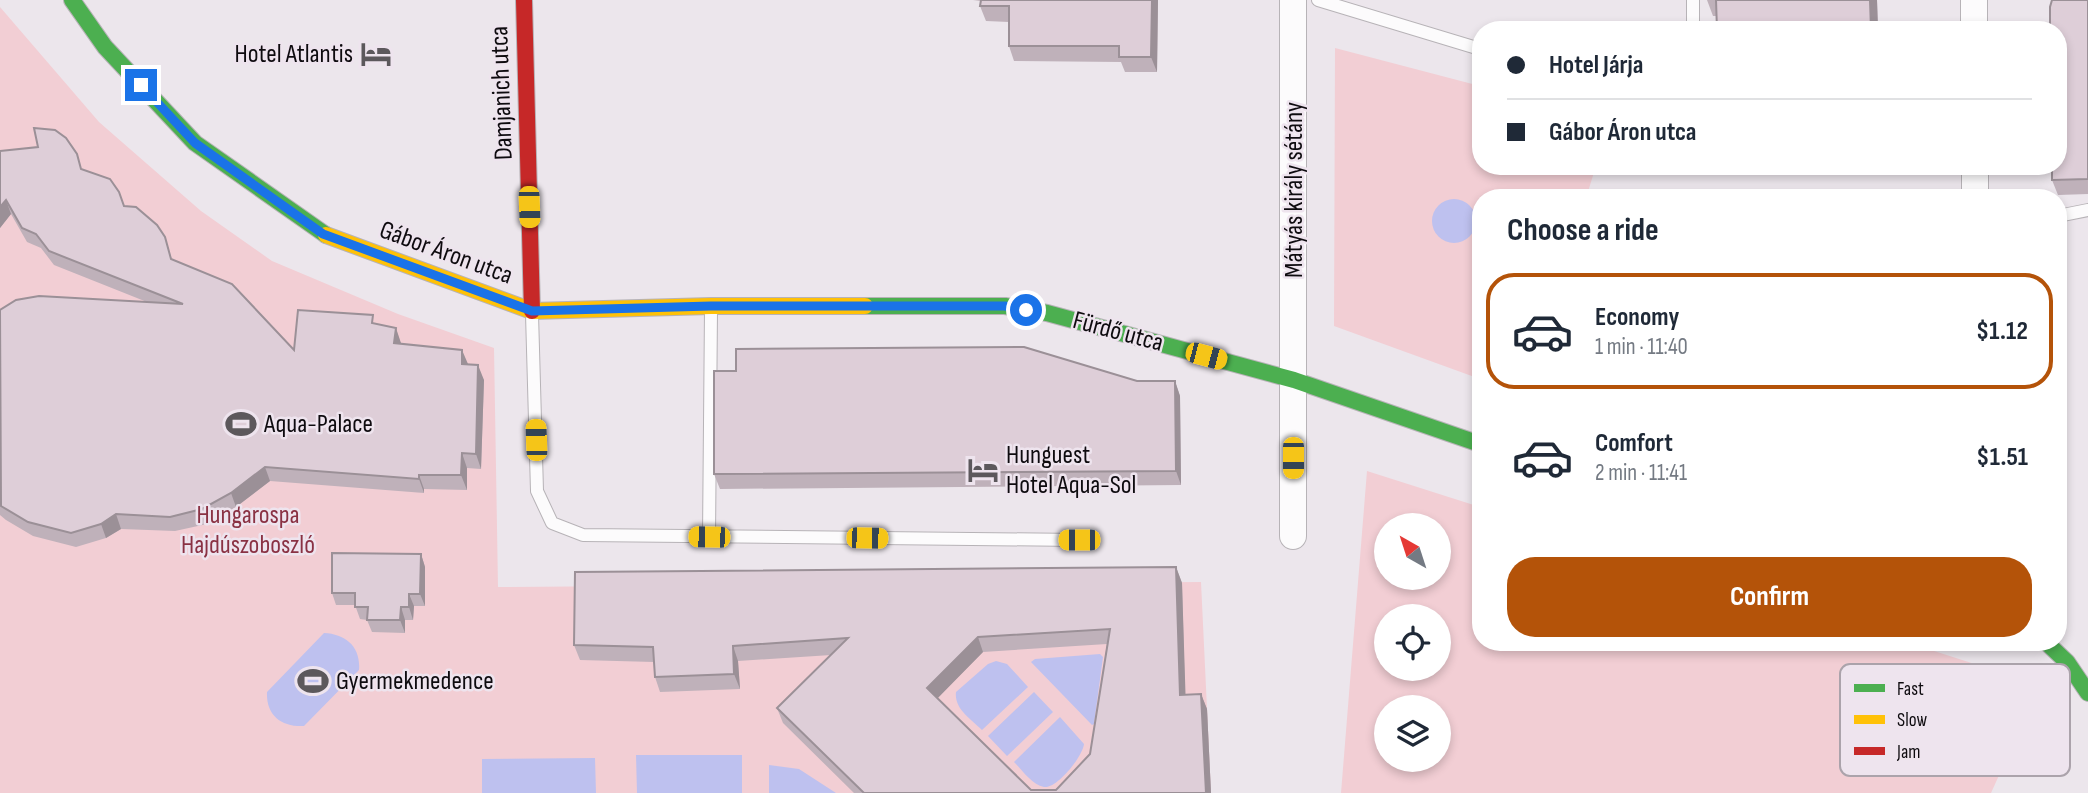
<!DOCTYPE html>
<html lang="en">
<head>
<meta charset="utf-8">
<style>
	body { margin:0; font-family:"Sofia Sans Condensed",sans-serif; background:#f6f6f7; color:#1f2937; height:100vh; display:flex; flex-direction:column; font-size:26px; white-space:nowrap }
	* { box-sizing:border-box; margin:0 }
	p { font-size:23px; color:#747a83 }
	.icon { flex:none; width:38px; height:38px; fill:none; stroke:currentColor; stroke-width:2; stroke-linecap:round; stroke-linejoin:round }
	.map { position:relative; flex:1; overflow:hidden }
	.side { position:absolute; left:1472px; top:189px; width:595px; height:462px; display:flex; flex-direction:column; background:#fff; border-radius:28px; box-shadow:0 4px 10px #0003 }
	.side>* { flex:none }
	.hud { position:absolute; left:1472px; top:21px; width:595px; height:154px; border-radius:28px; box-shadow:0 4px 10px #0003; display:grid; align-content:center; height:154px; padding:0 35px; background:#fff }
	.needle { width:46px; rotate:321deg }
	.fabs { position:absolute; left:1374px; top:513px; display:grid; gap:14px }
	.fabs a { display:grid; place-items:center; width:77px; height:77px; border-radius:50%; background:#fff; box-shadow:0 4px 10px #0003; font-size:35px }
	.end { position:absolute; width:32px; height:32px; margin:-16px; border:9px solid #1a73e8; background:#fff; box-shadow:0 0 0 4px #fff }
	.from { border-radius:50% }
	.car { position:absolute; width:21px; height:42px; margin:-21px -10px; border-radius:9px; box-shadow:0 0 5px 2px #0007; background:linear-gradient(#f5c518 24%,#345 0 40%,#f5c518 0 76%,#345 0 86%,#f5c518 0) }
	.hud b { display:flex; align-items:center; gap:24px; height:66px; font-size:26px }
	.hud b+b { border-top:2px solid #e0e1e3 }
	.hud i { width:18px; height:18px; background:#1f2937 }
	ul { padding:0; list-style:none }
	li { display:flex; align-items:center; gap:21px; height:116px; margin:0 14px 10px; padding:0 21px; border:4px solid transparent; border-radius:28px }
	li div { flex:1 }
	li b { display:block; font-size:26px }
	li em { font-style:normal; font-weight:700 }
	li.current { border-color:#b45309 }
	li>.icon { width:63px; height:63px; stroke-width:1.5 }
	h2 { padding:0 35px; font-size:32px; line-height:84px }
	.cta { display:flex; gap:14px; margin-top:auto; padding:14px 35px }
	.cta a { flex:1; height:80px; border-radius:28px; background:#b45309; color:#fff; font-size:28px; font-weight:700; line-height:80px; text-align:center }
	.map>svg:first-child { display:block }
</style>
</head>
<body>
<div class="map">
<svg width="2088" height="793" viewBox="0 0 2088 793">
	<rect width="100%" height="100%" fill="#ece6ec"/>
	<!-- green -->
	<path fill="#f2ced4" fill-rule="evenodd" d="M0,7l99,115 102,89 71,50 126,53 96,34 4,239 703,-5 10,211h-1211z
		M1335,48l145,38v80h116l-10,32h-106v181l-146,-53z
		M1367,471l113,36v135h426l134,43 -49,108h-650zM1438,525v53h-52v-53zM1386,616h52v52h-52zM1386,707h52v53h-52z"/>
	<!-- water -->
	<path fill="#bec1ef" d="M1432 221a22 22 0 1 1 44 0a22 22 0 1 1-44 0Z
		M324,633c22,1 37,14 35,37l-55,56c-23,1 -38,-11 -37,-34z
		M1100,654l3,3 -9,67 -2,1 -61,-63 4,-3z
		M996,661l11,3 21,23 -46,43c-11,-11 -28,-21 -26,-38l32,-28z
		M1034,692l19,20 -46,44 -19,-20z
		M1060,717l24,27c-1,12 -27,45 -40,43 -12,-2 -22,-17 -30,-25z
		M636,755h106v38h-105z
		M595,758l1,35h-114v-34z
		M769,765l30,4 37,24h-67z"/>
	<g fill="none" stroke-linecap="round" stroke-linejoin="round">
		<!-- lane casing -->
		<g stroke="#b7b3b7" stroke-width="14">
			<path id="lane" d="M1318,0l162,49
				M1693,0v30
				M2058,216l30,-6
				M532,314l5,177 15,32 31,12 496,5
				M709,537l2,-227"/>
		</g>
		<!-- street casing -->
		<g stroke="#b7b3b7" stroke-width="28">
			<path id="street" d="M1974,0v30
				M1975,166v32
				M1293,536v-536"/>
		</g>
		<!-- fast casing -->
		<g stroke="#b7b3b7" stroke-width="18">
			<path id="fast" d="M72,0l33,47 90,96 131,92
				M865,306h140l42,7 247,67 186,64
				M2049,645l18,17 21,31"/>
		</g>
		<!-- slow casing -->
		<g stroke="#b7b3b7" stroke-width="18">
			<path id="slow" d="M326,235l206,76 179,-5h154"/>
		</g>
		<!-- jam casing -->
		<g stroke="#b7b3b7" stroke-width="18">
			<path id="jam" d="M524,0l8,311"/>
		</g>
		<!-- lane -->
		<use href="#lane" stroke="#fcfbfc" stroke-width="12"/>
		<!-- street -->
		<use href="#street" stroke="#fcfbfc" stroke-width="26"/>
		<!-- fast -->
		<use href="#fast" stroke="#4caf50" stroke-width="16"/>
		<!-- slow -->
		<use href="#slow" stroke="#ffc107" stroke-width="16"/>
		<!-- jam -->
		<use href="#jam" stroke="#c62828" stroke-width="16"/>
	</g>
	<!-- wall -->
	<path fill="#bfb1ba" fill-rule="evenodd" d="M973,0h185l-1,72h-32l-4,-10 -107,-1 -5,-15v-24l-23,-1 -6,-15 1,-5z
		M1707,0h170l1,30h-161v-14h-4z
		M2088,0v194l-30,1 -6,-15z
		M0,151l83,19 41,36 41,31 7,23 122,90 83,-26 24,19 67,22 16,15 -3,89 -14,-1v22l-43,-1v4l-154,-12 -34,26 -29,17 -32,7 -54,-2 -15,9 -30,9 -43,-11 -27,-16 -6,-5v-205l147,-8 -93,-37 -13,-17 -14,-6 -16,-28 -11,14z
		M1137,381h38l5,15 1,89 -461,4 -6,-15z
		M421,554l4,13v39h-11l-1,14h-8v13l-33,-1 -5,-12 -7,-1 -5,-14h-19l-4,-12z
		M1176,567l6,16 3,112 16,-1 6,15 4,84h-357l-71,-70 -6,-15 54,-53 -93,6 2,28 -80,3 -5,-15 -1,-15 -74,-2 -6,-15zM1107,644l-17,110 -34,36h-25l-94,-92 46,-46z"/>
	<!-- shaded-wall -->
	<path fill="#9b9097" d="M1152,0h6l-1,72 -6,-15z
		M1870,0h7l1,30h-7z
		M6,200l5,14 -11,14v-21z
		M396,328l5,15 -2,14 -5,-14z
		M462,350l6,14h-6z
		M478,365l6,15 -3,89 -5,-15z
		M1175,381l5,15 1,89 -5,-14z
		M462,453l5,15v22l-6,-15z
		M265,467l5,14 -34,26 -5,-14z
		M419,475l5,14v4l-5,-14z
		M116,514l5,15 -15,9 -5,-14z
		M421,554l4,13v39l-5,-12z
		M1176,567l6,16 4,127 -6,-15z
		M409,594l5,12 -1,14 -4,-13z
		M401,607l4,13v13l-5,-13z
		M978,637l5,15 -50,51 -6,-15z
		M733,646l5,15 2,28 -6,-15z
		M1201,694l6,15 4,84h-5z"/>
	<!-- building -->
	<path fill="#deced8" stroke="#9b9097" stroke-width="2" fill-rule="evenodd" d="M981,0h171l-1,57h-32v-11h-110v-40h-29z
		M1716,0h154l1,30h-154z
		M2052,0h36v179l-36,1v-14h6v-136h-8v-23z
		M34,128l21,2 11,8 11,16 4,15 29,10 9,13 5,14 12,1 21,18 8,12 6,22 61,25 62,66 4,-40 75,5 -1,8 24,5 -2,15 68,7v14l16,1 -2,89 -14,-1 -1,22h-42v4l-154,-12 -34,26 -29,16 -32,8 -54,-3 -15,10 -30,9 -43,-11 -27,-16 -1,-196 16,-10 23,-4 144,8 -134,-53 -13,-17 -14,-6 -16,-28 -6,7v-56l38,-4z
		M1024,347l113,34h38l1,90 -462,3v-103h22v-22z
		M332,553l89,1 -1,40h-11v13h-8l-1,13h-33l1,-13h-13v-14h-23z
		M1176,567l4,128 21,-1 5,99h-342l-87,-85 71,-70 -115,8 1,28 -79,3 -2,-30 -79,-2 1,-73zM1110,629l-20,125 -34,36h-25l-104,-102 51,-51z"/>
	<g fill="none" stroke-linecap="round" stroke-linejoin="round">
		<!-- route -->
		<path stroke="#1a73e8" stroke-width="9" d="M141,85l54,58 128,91 209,77 179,-5h294l21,4"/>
	</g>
	<!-- icons -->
	<defs>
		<g id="hotel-bare" transform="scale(2.415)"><path d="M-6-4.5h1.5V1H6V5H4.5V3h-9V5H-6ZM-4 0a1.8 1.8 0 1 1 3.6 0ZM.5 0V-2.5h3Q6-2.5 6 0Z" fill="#5c585c" stroke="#eee4ee" stroke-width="2.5" paint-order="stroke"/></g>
		<g id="stadium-bare" transform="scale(2.415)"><path d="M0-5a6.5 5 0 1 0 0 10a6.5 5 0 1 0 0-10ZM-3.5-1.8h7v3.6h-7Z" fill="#5c585c" stroke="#eee4ee" stroke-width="2.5" paint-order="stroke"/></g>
	</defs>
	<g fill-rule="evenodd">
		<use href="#hotel-bare" x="376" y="54"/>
		<use href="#stadium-bare" x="241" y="424"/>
		<use href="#hotel-bare" x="983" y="470"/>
		<use href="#stadium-bare" x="313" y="681"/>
	</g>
	<g text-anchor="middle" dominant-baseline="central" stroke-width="5" stroke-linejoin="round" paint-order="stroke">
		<!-- poi labels -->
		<g font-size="26" fill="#0e0b0f" stroke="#eee4ee" text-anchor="start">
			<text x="353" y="54" text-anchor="end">Hotel Atlantis</text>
			<text x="264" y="424">Aqua-Palace</text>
			<text x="1006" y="455">Hunguest<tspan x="1006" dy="30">Hotel Aqua-Sol</tspan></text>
			<text x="336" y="681">Gyermekmedence</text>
		</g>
		<!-- street labels -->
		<g font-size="26" fill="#0e0b0f" stroke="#eee4ee">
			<text transform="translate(502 93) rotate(-92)">Damjanich utca</text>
			<text transform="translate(1294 190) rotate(-90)">Mátyás király sétány</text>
			<text transform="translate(446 253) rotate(20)">Gábor Áron utca</text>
			<text transform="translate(1118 332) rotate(15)">Fürdő utca</text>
		</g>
		<!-- park labels -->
		<g font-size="26" fill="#8a3244" stroke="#eee4ee">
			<text x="248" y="515">Hungarospa<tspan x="248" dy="30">Hajdúszoboszló</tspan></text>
		</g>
	</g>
	<!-- legend -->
	<rect x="1840" y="664" width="230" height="112" rx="10" fill="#eee4ee" stroke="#aba3ab" stroke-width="2"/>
	<rect x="1854" y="684" width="31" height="8" fill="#4caf50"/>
	<rect x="1854" y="715" width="31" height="9" fill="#ffc107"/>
	<rect x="1854" y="747" width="31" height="8" fill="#c62828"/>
	<g font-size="19" fill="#0e0b0f">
		<text x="1897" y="695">Fast</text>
		<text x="1897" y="726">Slow</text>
		<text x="1897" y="758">Jam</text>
	</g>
</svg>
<div class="fabs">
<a><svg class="needle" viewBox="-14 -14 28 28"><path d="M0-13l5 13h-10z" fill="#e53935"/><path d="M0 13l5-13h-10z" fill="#747a83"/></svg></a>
<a><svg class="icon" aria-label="locate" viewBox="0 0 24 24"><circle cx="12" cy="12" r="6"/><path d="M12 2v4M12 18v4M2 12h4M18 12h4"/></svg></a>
<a><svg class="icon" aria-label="layers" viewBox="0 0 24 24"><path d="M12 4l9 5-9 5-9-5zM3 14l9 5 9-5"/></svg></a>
</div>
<i class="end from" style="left:1026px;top:310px"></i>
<i class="end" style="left:141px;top:85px"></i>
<i class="car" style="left:529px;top:207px;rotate:178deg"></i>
<i class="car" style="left:1206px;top:356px;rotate:105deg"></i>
<i class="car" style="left:536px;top:440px;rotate:358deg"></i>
<i class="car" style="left:1293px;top:458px;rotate:180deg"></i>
<i class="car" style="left:709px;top:537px;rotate:271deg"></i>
<i class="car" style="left:867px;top:538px;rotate:91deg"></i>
<i class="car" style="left:1079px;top:540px;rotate:270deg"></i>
<div class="hud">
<b><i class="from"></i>Hotel Járja</b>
<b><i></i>Gábor Áron utca</b>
</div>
<section class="side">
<h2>Choose a ride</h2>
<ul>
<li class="current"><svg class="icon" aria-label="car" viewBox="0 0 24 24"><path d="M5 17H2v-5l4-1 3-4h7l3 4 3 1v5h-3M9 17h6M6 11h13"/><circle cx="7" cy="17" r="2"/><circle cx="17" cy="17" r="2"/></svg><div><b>Economy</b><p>1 min · 11:40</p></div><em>$1.12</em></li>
<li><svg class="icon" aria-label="car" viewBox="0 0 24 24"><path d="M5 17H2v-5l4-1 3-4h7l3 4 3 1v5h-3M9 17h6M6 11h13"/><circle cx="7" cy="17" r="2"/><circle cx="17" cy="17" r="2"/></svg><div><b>Comfort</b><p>2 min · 11:41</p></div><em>$1.51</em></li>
</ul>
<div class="cta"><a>Confirm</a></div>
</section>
</div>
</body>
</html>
